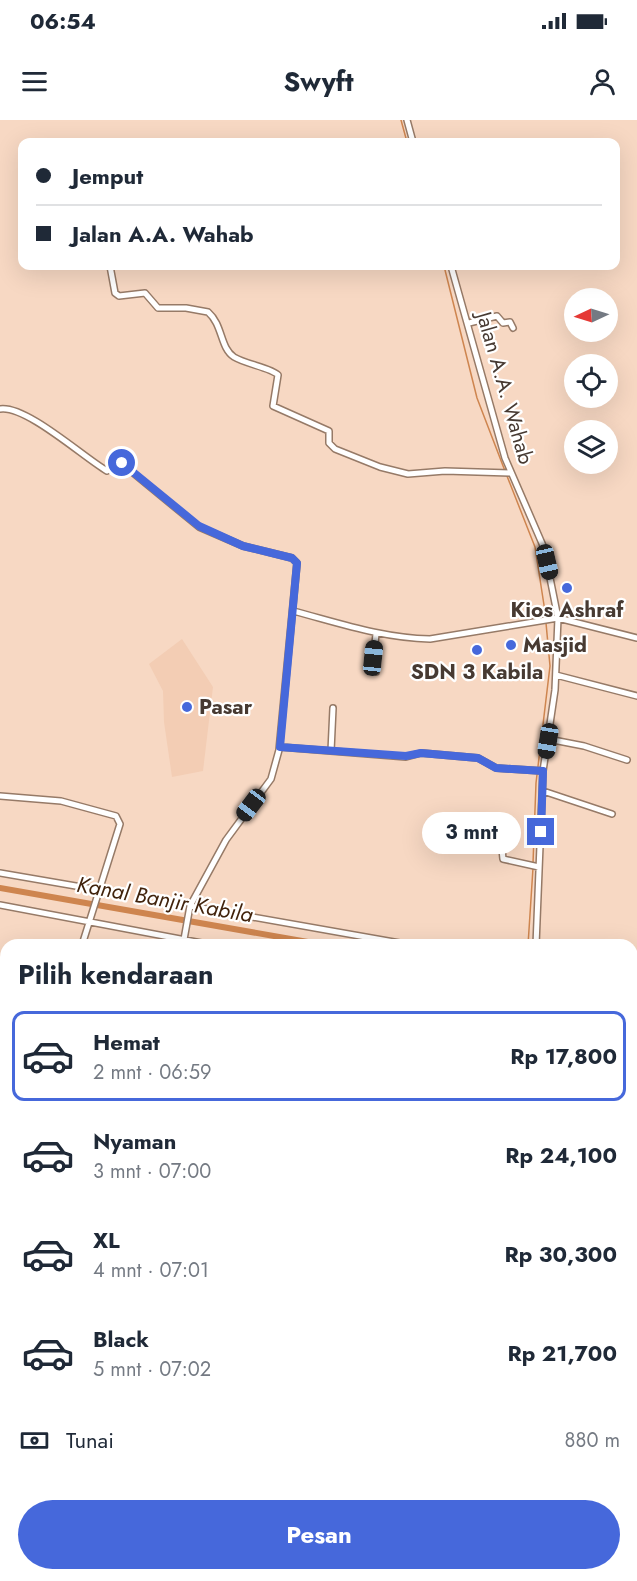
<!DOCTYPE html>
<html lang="id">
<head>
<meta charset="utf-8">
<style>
	body { margin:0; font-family:Jost,sans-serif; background:#f6f6f7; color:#1f2937; height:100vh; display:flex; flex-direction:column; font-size:22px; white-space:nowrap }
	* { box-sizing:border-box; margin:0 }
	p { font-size:20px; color:#747a83 }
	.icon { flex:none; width:33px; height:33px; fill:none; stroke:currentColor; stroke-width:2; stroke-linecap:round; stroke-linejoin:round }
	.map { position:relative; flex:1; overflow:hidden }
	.drawer { position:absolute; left:0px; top:819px; width:638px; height:642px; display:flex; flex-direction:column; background:#fff; border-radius:18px 18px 0 0; box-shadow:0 6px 24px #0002 }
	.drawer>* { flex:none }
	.guide { position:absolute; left:18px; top:18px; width:602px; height:132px; border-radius:12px; box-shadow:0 6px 24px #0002; display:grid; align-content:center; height:132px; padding:0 18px; background:#fff }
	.needle { width:39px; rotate:266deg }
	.buttons { position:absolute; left:564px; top:168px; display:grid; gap:12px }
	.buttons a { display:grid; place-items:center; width:54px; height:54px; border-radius:50%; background:#fff; box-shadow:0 6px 24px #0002; font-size:30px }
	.end { position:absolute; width:27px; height:27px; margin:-14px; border:8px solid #4668db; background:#fff; box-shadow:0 0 0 3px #fff }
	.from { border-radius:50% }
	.bubble { position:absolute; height:42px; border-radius:21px; background:#fff; box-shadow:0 6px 24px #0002; font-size:20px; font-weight:700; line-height:42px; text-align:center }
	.car { position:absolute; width:18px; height:36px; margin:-18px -9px; border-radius:8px; box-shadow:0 0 4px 2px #0007; background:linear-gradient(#222 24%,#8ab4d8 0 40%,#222 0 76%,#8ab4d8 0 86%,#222 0) }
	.guide b { display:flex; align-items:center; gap:21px; height:57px; font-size:22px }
	.guide b+b { border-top:2px solid #e0e1e3 }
	.guide i { width:15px; height:15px; background:#1f2937 }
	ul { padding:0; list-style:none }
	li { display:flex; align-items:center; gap:18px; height:90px; margin:0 12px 9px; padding:0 6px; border:3px solid transparent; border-radius:12px }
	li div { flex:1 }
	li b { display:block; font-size:22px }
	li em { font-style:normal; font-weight:700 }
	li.on { border-color:#4668db }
	li>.icon { width:54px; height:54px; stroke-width:1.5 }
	h2 { padding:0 18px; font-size:27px; line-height:72px }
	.pay { display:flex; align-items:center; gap:15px; height:66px; padding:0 18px; font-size:22px }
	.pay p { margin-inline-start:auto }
	.action { display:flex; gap:12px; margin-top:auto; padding:12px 18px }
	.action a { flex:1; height:69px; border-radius:36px; background:#4668db; color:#fff; font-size:24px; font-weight:700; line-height:69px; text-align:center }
	.status { display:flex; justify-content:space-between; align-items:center; height:42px; padding:0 30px; background:#fff; direction:ltr }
	.status svg { height:16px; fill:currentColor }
	header { display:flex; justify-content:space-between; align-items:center; height:78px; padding:0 18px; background:#fff; font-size:27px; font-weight:700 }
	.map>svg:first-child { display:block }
</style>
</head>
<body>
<div class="status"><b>06:54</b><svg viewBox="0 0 49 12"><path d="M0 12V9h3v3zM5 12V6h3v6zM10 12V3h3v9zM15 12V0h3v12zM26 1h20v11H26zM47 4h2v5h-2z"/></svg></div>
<header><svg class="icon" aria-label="menu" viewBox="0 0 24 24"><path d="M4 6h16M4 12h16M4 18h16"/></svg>Swyft<svg class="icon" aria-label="person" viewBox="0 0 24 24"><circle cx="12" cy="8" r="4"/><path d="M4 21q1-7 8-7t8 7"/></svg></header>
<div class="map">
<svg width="637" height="1461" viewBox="0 0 637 1461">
	<rect width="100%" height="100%" fill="#f7d8c3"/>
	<!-- built -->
	<path fill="#f3cdb4" d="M182,519l31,48 -10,84 -31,6 -8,-55 -1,-31 -14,-27z"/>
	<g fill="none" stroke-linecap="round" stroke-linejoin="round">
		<!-- stream -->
		<path stroke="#ce854f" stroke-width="1.5" d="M401,0l6,22
			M444,146l33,132 28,73
			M507,356l28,71 11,71
			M533,743l3,-80 14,-117 -4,-43
			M528,825l5,-77
			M487,1461l1,-6"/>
		<!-- canal -->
		<path stroke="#ce854f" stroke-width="6" d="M0,768l325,57
			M632,881l5,1"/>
		<!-- minor casing -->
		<g stroke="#967a67" stroke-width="8">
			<path id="minor" d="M407,0l6,22
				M110,146l5,27 4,3 26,-3 13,15h28l22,4c15,13 12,36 26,45 11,7 38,11 44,18l-5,31 56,25v12l6,6 45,18 28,7 37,-3 65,2
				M451,146l54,192 39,90 14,70 -3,72 -12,81 -7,174
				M469,203l28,-7 6,7 7,-1 3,6
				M0,289c26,-4 83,48 107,62l10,-8h4l78,64 44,19 49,12 5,5 -18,187 -8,29 -45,61 -36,66 -7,39
				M293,491c46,12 89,27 137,28l128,-21 79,20
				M376,552l-3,-10 3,-28
				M556,555l81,21
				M548,619l36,7 43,14
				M280,627l126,10 15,-4 57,5 18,10 47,3
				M331,631l2,-43
				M543,671l69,23
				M0,676l61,5 55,15 4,8 -38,121
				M502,729l1,10 36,8
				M0,753l99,17
				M0,785l212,40
				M190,786l221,39
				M632,863l5,1
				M0,870l6,2
				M632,899l5,1
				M0,1031l6,-12
				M0,1120l6,3
				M0,1190l6,2
				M3,1233l3,-6
				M0,1253l3,-8
				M0,1375l6,3
				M39,1461l1,-6
				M496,1461l1,-6"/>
		</g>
		<!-- secondary casing -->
		<g stroke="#967a67" stroke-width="10">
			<path id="secondary" d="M0,1275h6
				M632,1291h5"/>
		</g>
		<!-- minor -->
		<use href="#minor" stroke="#fff" stroke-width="5"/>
		<!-- secondary -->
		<use href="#secondary" stroke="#fde7d8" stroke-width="7"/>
	</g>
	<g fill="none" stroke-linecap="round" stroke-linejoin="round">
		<!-- route -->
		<path stroke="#4668db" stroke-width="8" d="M122,343l77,63 44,20 49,12 5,5 -17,184 126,9 15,-3 57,5 18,10 47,3 -2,61"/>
	</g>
	<!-- markers -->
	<g fill="#4668db" stroke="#fff" stroke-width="2">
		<circle cx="567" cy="468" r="6"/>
		<circle cx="511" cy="525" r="6"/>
		<circle cx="477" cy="530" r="6"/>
		<circle cx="187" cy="587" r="6"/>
	</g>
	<g text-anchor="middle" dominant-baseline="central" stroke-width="4.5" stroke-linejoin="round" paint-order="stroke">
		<!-- street labels -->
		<g font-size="21" fill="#473a32" stroke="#fff">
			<text transform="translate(505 268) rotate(74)">Jalan A.A. Wahab</text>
		</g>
		<!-- poi labels -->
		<g font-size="21" font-weight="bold" fill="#473a32" stroke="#fff">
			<text x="567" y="490">Kios Ashraf</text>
			<text x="523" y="525" text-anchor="start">Masjid</text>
			<text x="477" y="552">SDN 3 Kabila</text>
			<text x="199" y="587" text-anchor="start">Pasar</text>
		</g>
		<!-- water labels -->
		<g font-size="22" font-style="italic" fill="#41230c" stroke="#fff">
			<text transform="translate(165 779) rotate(10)">Kanal Banjir Kabila</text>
		</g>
	</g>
</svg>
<div class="buttons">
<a><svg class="needle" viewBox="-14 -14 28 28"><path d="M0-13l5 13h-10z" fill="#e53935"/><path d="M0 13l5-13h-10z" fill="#747a83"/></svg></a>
<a><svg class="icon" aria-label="locate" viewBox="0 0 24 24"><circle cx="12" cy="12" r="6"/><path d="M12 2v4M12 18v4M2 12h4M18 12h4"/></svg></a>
<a><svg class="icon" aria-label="layers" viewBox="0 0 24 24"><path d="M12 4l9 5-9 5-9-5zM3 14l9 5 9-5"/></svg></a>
</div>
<i class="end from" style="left:122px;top:343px"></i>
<i class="end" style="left:541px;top:712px"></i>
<div class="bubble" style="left:422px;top:692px;width:99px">3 mnt</div>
<i class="car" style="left:547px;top:442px;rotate:167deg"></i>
<i class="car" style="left:373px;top:538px;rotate:6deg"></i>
<i class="car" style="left:548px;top:621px;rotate:189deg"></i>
<i class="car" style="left:251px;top:685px;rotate:217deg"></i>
<div class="guide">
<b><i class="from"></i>Jemput</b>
<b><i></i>Jalan A.A. Wahab</b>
</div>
<section class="drawer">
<h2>Pilih kendaraan</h2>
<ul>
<li class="on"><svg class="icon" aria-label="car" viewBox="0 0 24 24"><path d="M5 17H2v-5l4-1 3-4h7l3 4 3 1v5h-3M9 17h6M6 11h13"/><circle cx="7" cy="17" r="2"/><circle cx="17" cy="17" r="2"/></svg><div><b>Hemat</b><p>2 mnt · 06:59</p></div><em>Rp 17,800</em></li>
<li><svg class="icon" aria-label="car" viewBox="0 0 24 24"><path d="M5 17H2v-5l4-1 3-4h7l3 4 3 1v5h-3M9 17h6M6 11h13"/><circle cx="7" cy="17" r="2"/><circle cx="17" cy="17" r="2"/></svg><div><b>Nyaman</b><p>3 mnt · 07:00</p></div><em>Rp 24,100</em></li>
<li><svg class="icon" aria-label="car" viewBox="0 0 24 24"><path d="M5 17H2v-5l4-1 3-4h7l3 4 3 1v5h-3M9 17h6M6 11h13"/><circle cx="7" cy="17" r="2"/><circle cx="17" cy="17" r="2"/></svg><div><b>XL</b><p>4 mnt · 07:01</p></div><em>Rp 30,300</em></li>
<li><svg class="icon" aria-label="car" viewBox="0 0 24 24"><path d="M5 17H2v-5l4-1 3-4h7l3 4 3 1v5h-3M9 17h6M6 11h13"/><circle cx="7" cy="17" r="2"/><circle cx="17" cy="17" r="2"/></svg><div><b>Black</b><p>5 mnt · 07:02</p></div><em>Rp 21,700</em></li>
</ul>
<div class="pay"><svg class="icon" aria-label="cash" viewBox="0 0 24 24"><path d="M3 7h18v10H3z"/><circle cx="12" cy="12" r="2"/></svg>Tunai<p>880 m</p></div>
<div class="action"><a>Pesan</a></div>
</section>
</div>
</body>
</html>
